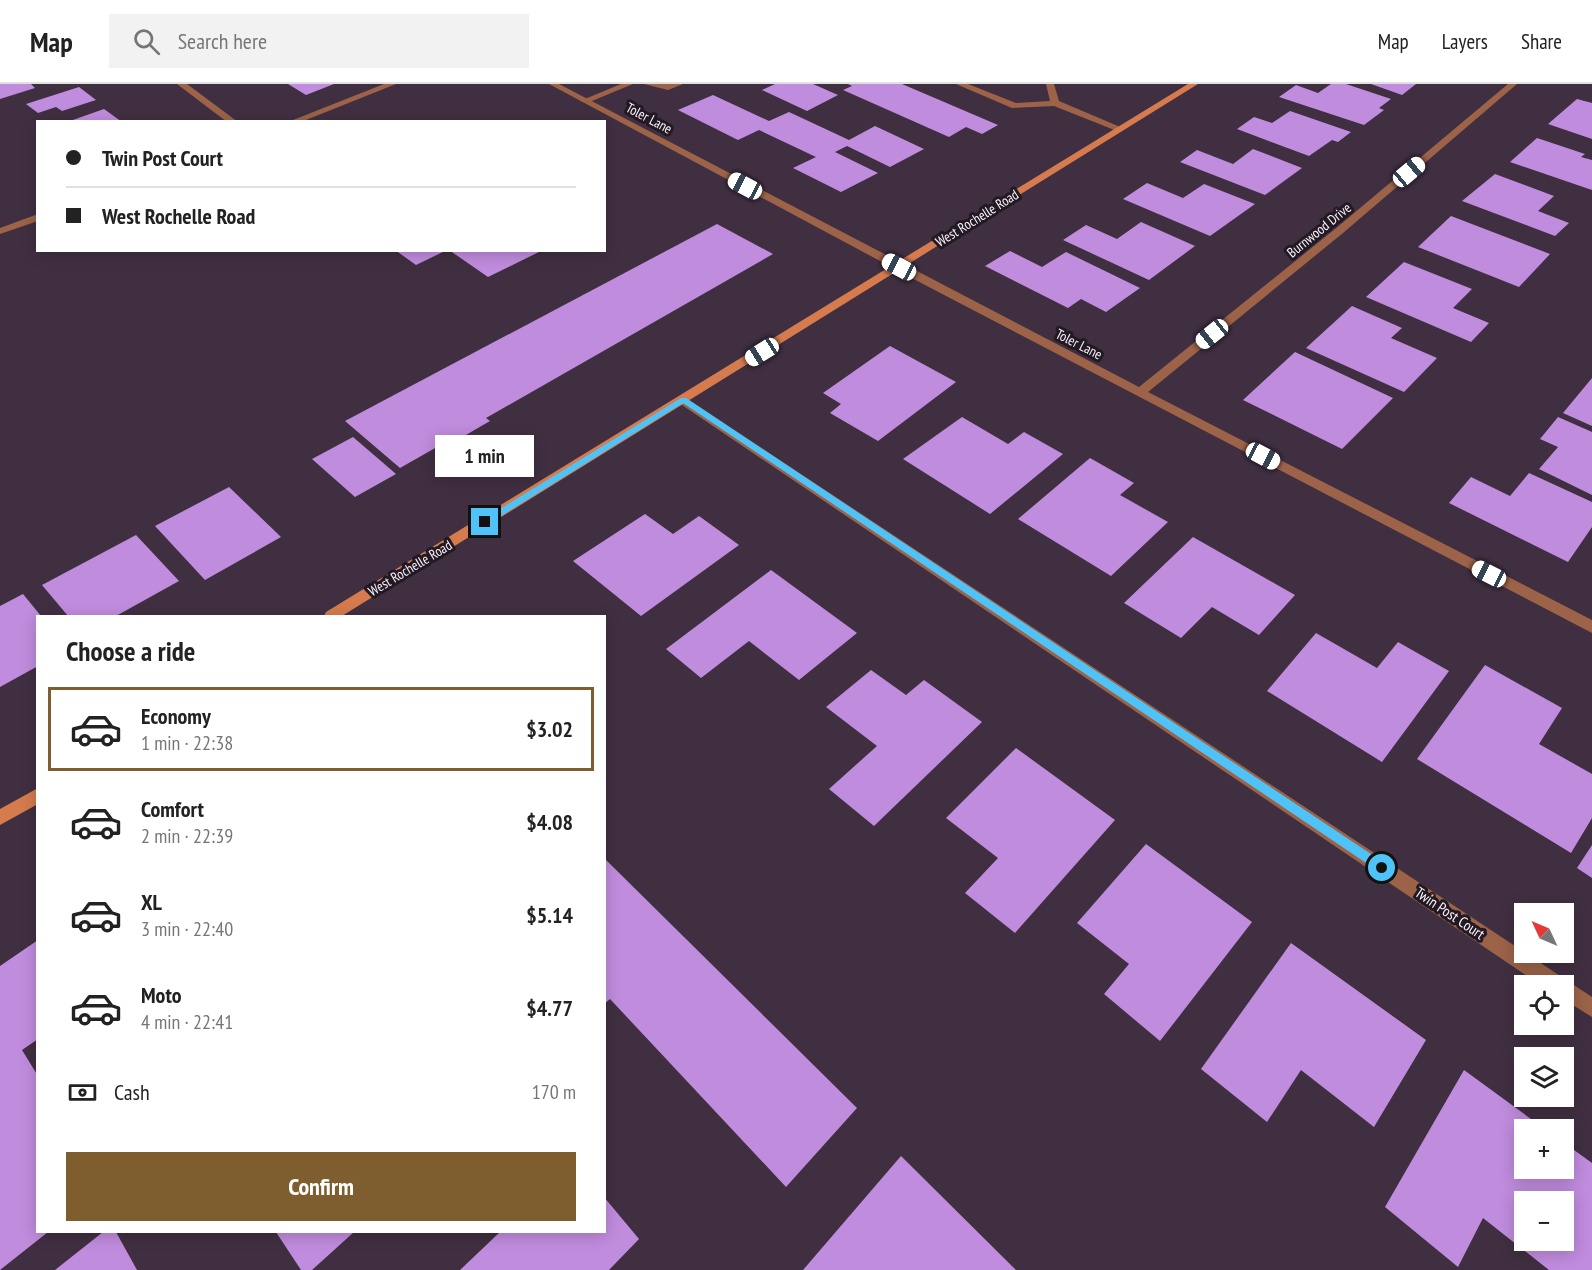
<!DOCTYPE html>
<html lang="en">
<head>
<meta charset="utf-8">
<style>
	body { margin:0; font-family:"PT Sans Narrow",sans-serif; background:#f2f2f2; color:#222; height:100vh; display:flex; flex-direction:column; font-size:22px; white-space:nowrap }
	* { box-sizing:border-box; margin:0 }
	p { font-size:20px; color:#767676 }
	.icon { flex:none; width:33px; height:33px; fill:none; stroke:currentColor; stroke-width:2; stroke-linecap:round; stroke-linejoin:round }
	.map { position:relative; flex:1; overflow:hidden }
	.sheet { position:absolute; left:36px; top:531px; width:570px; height:618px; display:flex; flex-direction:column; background:#fff; border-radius:0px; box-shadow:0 3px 15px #0003 }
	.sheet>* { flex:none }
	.top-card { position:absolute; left:36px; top:36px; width:570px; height:132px; border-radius:0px; box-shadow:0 3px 15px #0003; display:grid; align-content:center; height:132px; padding:0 30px; background:#fff }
	.needle { width:39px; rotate:314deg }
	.controls { position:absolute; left:1514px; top:819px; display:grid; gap:12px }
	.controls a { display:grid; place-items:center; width:60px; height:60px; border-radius:0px; background:#fff; box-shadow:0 3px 15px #0003; font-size:30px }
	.end { position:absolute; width:27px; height:27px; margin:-14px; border:8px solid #4fc3f7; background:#111; box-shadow:0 0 0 3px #111 }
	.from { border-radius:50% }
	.bubble { position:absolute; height:42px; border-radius:0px; background:#fff; box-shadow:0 3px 15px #0003; font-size:20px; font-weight:700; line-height:42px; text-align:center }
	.car { position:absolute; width:18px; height:36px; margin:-18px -9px; border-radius:8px; box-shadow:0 0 4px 2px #0007; background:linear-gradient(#fff 24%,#345 0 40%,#fff 0 76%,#345 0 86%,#fff 0) }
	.top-card b { display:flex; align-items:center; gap:21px; height:57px; font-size:22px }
	.top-card b+b { border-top:2px solid #e0e0e0 }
	.top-card i { width:15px; height:15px; background:#222 }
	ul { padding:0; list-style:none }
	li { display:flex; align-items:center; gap:18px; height:84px; margin:0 12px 9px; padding:0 18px; border:3px solid transparent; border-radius:0px }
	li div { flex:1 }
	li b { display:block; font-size:22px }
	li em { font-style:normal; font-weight:700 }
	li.selected { border-color:#7e5e2e }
	li>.icon { width:54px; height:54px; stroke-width:1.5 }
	h2 { padding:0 30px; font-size:27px; line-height:72px }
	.pay { display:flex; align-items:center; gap:15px; height:66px; padding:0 30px; font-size:22px }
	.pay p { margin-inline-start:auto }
	.cta { display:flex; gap:12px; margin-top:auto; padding:12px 30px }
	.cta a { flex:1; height:69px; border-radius:0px; background:#7e5e2e; color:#fff; font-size:24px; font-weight:700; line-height:69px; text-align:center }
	header { display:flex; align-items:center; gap:36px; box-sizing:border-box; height:84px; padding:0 30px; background:#fff; border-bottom:2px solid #e0e0e0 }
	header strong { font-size:28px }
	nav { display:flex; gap:33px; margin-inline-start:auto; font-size:21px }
	.search { width:420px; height:54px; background:#f2f2f2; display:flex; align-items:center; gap:15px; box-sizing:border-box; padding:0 21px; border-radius:0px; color:#767676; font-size:22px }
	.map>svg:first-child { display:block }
</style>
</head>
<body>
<header>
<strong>Map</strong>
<div class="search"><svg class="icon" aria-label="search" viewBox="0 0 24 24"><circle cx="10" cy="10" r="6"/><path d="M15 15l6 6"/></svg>Search here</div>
<nav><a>Map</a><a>Layers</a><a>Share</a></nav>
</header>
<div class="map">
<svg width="1592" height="1186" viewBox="0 0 1592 1186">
	<rect width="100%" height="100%" fill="#402f41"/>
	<!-- building -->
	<path fill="#c08cde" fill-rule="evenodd" d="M0,0h31l4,4 -35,11z
		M288,0h46l-28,11z
		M775,0h38l25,11 -31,16 -45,-21z
		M848,0h54l96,41 -16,9 -16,-7 -17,10 -106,-47 9,-4z
		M1331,0h15l45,15 -12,9 5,2 -20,15 -85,-28 17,-12 22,8z
		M1371,0h45l-14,11z
		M79,3l17,13 -34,11 -6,-4 -18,6 -12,-9z
		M713,11l56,26 20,-9 60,28 26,-14 49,23 -34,18 -43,-21 -12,6 43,21 -37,19 -48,-24 23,-11 -57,-27 -21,10 -60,-30z
		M1577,15l15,4v36l-44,-15z
		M104,25l18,13h-52v-1z
		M1290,27l61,21 -13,10 -6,-2 -23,16 -72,-27 17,-12 18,6z
		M1537,54l48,16 -4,3 11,3v30l-82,-28z
		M1253,65l49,19 -37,27 -85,-33 17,-12 36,14z
		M1495,90l59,22 -16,15 31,12 -14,13 -93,-35z
		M1147,99l36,15 21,-14 51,20 -45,32 -87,-37z
		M1451,132l99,38 -31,33 -101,-40z
		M1141,138l54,24 -46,34 -86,-40 23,-15 31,14z
		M717,140l56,30 -287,164 4,3 -43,25 -3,-3 -44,25 -55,-47z
		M395,166h52l-31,15z
		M449,166h94l-55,27z
		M1010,167l32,16 24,-15 74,36 -34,24 -25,-13 -13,9 -83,-42z
		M1404,178l68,27 -19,19 36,15 -18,19 -105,-45z
		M1352,222l50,22 -11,10 46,20 -33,34 -98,-44z
		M890,262l66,36 -78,59 -48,-28 11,-9 -18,-11z
		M1295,268l98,46 -51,51 -99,-49z
		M1592,294v48l-29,-13z
		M962,333l46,27 16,-12 39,22 -73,60 -87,-55z
		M1558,333l34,15v63l-53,-26 19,-22 -18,-8z
		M353,353l43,37 -41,23 -43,-38z
		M1090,374l44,25 -14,12 48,27 -57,54 -93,-57z
		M1529,389l63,29v25l-24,35 -119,-59 22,-26 39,19z
		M229,403l52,50 -76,43 -50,-54z
		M645,430l28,20 26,-18 40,29 -98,71 -68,-55z
		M136,451l43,46 -63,35h-48l-26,-31z
		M1193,453l102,58 -36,40 -47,-28 -31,31 -57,-35z
		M771,486l86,63 -58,47 -50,-39 -48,37 -35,-29z
		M23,510l18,22h-3v50l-38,21v-81z
		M1316,549l61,35 21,-26 51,29 -67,91 -115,-71z
		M1485,581l77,43 -23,36 53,30v44l-21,35 -154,-94z
		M871,586l35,25 18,-15 58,42 -108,104 -45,-37 48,-43 -51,-39z
		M1016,664l99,72 -100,113 -50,-40 33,-35 -52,-40z
		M1146,760l106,78 -92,119 -56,-47 25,-30 -52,-41z
		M1592,761v33l-15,-10z
		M604,774l253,250 -71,79 -176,-188 -6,5z
		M38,856v99l-16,11 16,26v156h10l-48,38v-304z
		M1291,859l135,97 -52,87 -73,-57 -34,52 -66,-53z
		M1464,986l82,60h-22v38h39v-26l29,21v107h-43l-66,-52 -25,49 -73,-60zM1524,1118h39v38h-39z
		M901,1072l115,114h-213z
		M604,1113l35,42 -30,31h-149l40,-38h104z
		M103,1148h13l21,38h-82z
		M276,1148h78l-42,38h-11z"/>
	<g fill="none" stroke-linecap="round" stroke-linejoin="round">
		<!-- lane -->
		<path fill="#9c6348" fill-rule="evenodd" d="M621,0h12l-46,19 -7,-2z
			M644,0h39l-15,6z
			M956,0h12l48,19 34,-2 -4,-17h8l5,17 66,28 -8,2 -63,-25 -42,2z"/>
		<!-- street -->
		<path fill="#9c6348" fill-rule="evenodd" d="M177,0h10l51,38h-11z
			M384,0h12l-95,38h-13z
			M549,0h10l580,303 196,-158 173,-145h9l-174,149 -195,159 444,228v13l-667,-348z
			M38,130v7l-38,13v-6z
			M683,312l909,601v20l-29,-18v-13h-21l-863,-583 -2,-3z"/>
		<!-- secondary -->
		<path fill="#d57b4e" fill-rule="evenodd" d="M1188,0h10l-856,532h-18l2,-4z
			M38,704v16l-38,21v-16z"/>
	</g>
	<!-- route -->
	<path fill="#4fc3f7" d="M681,314h5l700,466v7h-8l-695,-468 -195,121h-6v-4z"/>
	<g text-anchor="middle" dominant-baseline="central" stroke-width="6" stroke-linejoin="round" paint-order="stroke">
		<!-- far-street labels -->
		<g font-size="14" fill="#fbf0fc" stroke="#221a23">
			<text transform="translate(649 34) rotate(28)">Toler Lane</text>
			<text transform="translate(977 134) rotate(-32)">West Rochelle Road</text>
			<text transform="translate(1319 146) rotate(-39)">Burnwood Drive</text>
			<text transform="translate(1079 260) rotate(27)">Toler Lane</text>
			<text transform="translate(410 484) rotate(-31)">West Rochelle Road</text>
		</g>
		<!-- street labels -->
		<g font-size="15" fill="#fbf0fc" stroke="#221a23">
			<text transform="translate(1450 829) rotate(34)">Twin Post Court</text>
		</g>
	</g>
</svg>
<div class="controls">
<a><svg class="needle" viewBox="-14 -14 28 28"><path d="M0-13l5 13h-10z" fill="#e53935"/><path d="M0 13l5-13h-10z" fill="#767676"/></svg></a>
<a><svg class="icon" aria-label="locate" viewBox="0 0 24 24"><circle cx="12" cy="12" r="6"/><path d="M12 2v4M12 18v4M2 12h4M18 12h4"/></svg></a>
<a><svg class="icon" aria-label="layers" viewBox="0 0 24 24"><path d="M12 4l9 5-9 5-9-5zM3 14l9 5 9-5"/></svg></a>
<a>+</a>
<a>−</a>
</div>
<i class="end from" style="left:1382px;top:784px"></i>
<i class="end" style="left:485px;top:438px"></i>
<div class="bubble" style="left:435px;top:351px;width:99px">1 min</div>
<i class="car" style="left:1409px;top:88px;rotate:50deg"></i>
<i class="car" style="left:745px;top:102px;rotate:298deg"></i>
<i class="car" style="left:899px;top:183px;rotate:298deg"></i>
<i class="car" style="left:1212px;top:250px;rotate:231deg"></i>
<i class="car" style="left:762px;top:268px;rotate:238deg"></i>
<i class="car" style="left:1263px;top:372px;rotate:118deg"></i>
<i class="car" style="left:1489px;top:490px;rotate:297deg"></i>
<div class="top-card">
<b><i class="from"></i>Twin Post Court</b>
<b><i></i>West Rochelle Road</b>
</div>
<section class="sheet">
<h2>Choose a ride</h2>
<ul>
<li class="selected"><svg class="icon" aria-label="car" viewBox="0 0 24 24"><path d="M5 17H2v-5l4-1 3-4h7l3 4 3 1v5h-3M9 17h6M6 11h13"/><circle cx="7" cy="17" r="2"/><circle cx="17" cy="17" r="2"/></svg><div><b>Economy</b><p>1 min · 22:38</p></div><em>$3.02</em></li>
<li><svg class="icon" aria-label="car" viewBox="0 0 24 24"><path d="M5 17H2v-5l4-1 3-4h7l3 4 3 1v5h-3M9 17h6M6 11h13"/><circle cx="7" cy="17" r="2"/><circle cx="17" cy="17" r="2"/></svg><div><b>Comfort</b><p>2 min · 22:39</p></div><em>$4.08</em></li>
<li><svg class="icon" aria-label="car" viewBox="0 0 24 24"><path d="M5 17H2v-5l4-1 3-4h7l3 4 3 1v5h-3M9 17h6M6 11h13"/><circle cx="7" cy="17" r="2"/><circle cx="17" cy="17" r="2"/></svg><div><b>XL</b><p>3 min · 22:40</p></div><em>$5.14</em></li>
<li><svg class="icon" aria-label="car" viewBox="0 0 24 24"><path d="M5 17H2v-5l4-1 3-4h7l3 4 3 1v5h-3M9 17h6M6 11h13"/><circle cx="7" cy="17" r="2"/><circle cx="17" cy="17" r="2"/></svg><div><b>Moto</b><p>4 min · 22:41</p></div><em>$4.77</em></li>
</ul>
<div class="pay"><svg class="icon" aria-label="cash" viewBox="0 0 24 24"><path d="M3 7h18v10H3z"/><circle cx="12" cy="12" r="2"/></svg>Cash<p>170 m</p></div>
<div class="cta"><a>Confirm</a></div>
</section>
</div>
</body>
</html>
